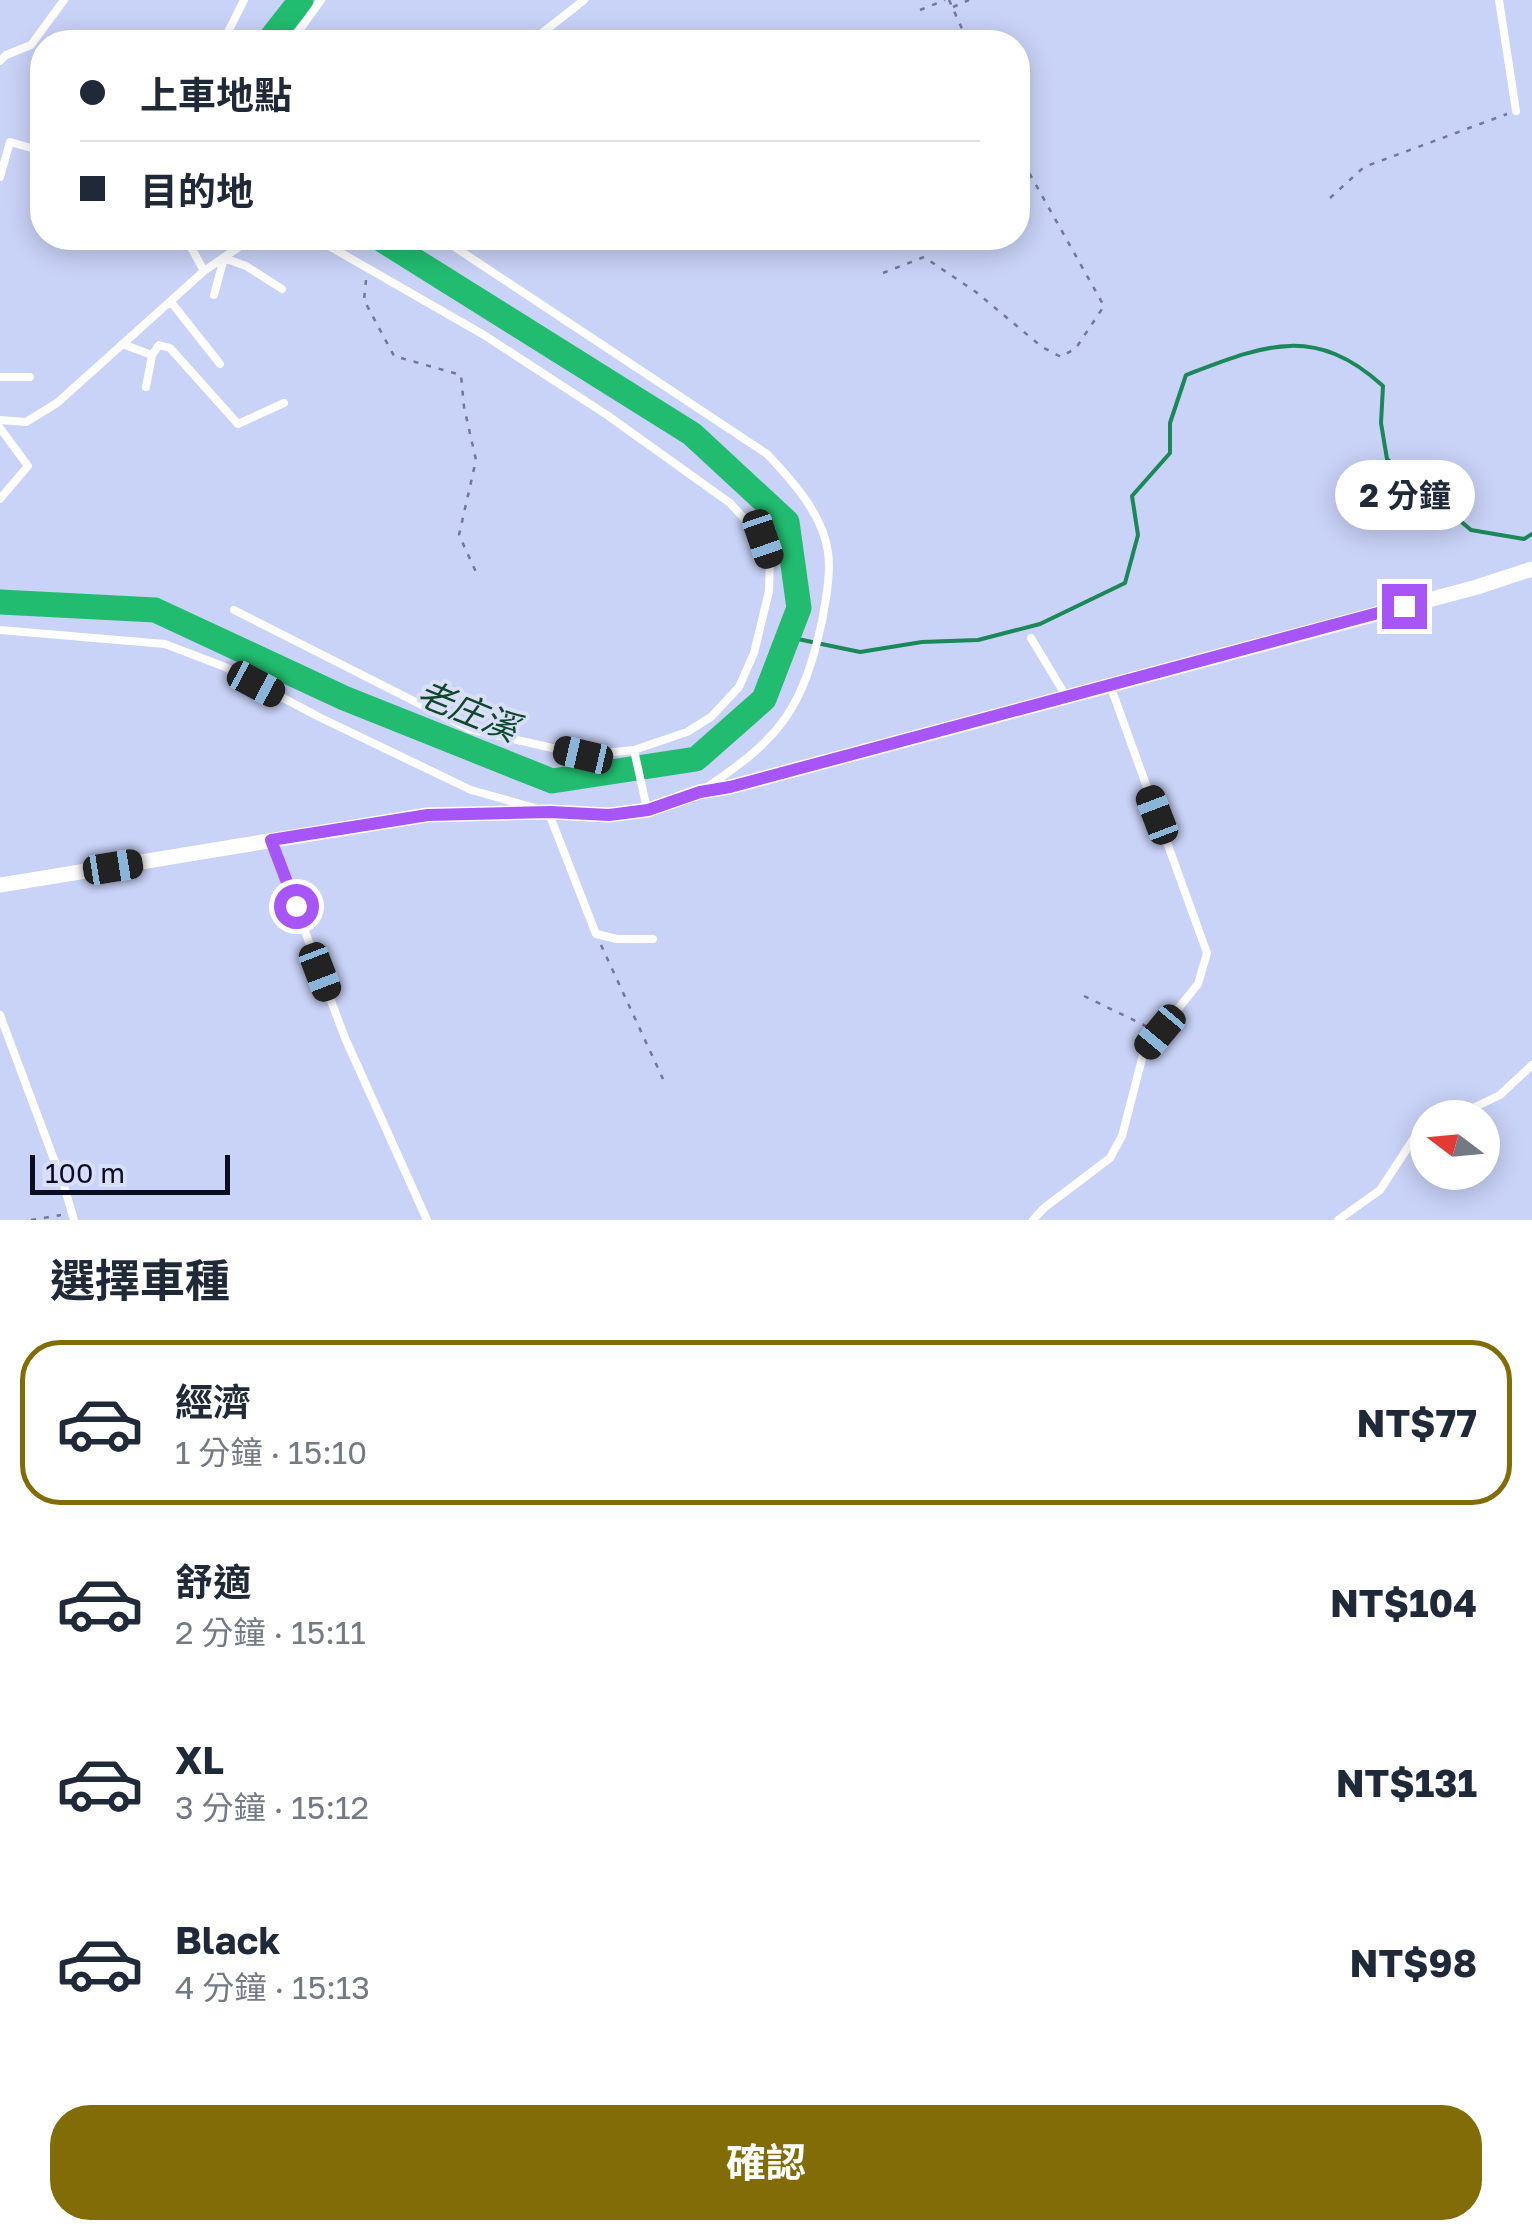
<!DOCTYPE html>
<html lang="zh-TW">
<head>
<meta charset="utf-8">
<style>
	body { margin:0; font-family:"Golos Text","Noto Sans TC",sans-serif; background:#f2f2f3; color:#1f2937; height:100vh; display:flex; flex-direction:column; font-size:38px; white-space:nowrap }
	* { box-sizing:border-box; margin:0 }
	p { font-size:32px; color:#747a83 }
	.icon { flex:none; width:55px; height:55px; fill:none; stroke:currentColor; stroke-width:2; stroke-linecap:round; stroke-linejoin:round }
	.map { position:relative; height:1220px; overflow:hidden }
	.drawer { display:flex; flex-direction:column; background:#fff; flex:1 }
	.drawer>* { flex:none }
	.guide { position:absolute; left:30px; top:30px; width:1000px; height:220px; border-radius:40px; box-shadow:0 5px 25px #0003; display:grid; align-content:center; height:220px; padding:0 50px; background:#fff }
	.needle { width:65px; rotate:286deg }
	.fabs { position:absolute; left:1410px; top:1100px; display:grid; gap:20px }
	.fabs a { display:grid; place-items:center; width:90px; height:90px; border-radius:50%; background:#fff; box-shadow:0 5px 25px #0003; font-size:50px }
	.scale { position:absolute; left:30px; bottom:25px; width:200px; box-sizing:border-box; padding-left:10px; border:5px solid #0a0d22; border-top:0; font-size:28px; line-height:35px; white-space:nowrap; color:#0a0d22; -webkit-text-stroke:8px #d9dff9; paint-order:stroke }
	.end { position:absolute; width:45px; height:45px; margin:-22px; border:12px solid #a855f7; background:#fff; box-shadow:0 0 0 5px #fff }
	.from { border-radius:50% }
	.bubble { position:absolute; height:70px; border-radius:35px; background:#fff; box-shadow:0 5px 25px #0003; font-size:32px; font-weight:700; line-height:70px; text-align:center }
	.car { position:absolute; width:30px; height:60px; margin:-30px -15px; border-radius:12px; box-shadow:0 0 8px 2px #0007; background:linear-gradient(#222 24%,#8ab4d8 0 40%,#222 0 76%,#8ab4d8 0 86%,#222 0) }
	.guide b { display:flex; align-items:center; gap:35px; height:95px; font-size:38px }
	.guide b+b { border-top:2px solid #e0e1e3 }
	.guide i { width:25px; height:25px; background:#1f2937 }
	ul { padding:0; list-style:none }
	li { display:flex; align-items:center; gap:30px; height:165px; margin:0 20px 15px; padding:0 30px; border:5px solid transparent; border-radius:40px }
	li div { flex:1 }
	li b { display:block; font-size:38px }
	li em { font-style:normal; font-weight:700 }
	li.current { border-color:#816c07 }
	li>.icon { width:90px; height:90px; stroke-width:1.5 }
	h2 { padding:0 50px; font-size:45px; line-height:120px }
	.action { display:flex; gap:20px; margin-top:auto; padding:20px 50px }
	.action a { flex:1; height:115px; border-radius:40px; background:#816c07; color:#fff; font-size:40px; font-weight:700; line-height:115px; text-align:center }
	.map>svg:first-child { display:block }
</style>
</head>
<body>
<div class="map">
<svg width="1532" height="1220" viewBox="0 0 1532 1220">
	<rect width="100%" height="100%" fill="#c9d2f7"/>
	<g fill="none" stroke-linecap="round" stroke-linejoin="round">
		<!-- stream -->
		<path stroke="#1a8858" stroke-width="4" d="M788,637l72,15 62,-10 56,-2 62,-16 85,-41 13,-48 -6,-39 38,-43v-30l16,-48c76,-29 128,-52 197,11l-2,37 6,36 84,71 53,9 8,-5"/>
		<!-- river -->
		<path stroke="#21bc6f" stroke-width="25" d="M268,42l33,-42
			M0,602l155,8 189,88 208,83 144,-22 68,-60 35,-91 -12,-86 -95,-88 -313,-196"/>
		<!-- path -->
		<path stroke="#727896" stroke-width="2.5" stroke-dasharray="5 8" stroke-linecap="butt" d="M949,0l19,42
			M953,7l16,-7
			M920,10l25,-10
			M1330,198l34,-31 143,-53
			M883,273l41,-16 52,35 66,55 19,10 15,-9 28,-42 -86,-153
			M366,280l-2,20 30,56 67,19 3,32 12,53 -17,75 17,37
			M601,945l62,134
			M1084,996l66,32
			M31,1220l30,-5"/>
		<!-- lane -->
		<path stroke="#fff" stroke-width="8" d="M1499,0l17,111
			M223,42l21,-42
			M291,42l30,-42
			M502,42l16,-7 19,2 47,-37
			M0,61l6,-6 25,-10 33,-45
			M0,177l10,-35 32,9
			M186,238l18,33
			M441,238l326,216c25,26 56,61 61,98 3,22 -2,47 -6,69 -19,87 -41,117 -115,166
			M214,295l10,-37 22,8 36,23
			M171,302l49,62
			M122,344l30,11 7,-10 11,3 68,76 46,-21
			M0,377h30
			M146,387l6,-32
			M0,420l26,2 31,-19 147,-132 48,-33
			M0,428l28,38 -28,33
			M234,610l235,119 114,26 51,-5 53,-18 24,-15 28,-30 15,-34 15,-62 1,-33 -7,-19 -33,-36 -123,-88 -123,-80 -169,-97
			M0,630l165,14 60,23 94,50 152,73 64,18
			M1031,638l35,58
			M634,750l13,59
			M548,811l48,123 21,5h36
			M271,841l74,197 82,182
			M0,1015l65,174 9,31
			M1452,1118l48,-23 32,-30
			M1033,1220l11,-12 66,-50 12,-22 22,-85 54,-67 9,-31 -97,-268
			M1338,1220l42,-30 38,-58 10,-4"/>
		<!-- street -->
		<path stroke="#fff" stroke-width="15" d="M0,885l427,-70 123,-3 59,3 39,-5 51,-18 31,-5 747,-200 55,-18"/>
	</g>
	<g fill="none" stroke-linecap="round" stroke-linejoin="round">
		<!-- route -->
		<path stroke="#a855f7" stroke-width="12" d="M296,906l-25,-66 157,-25 122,-3 59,3 39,-5 52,-18 30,-5 674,-181"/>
	</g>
	<g text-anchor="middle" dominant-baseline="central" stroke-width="8" stroke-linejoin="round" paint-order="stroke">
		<!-- water labels -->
		<g font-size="35" font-style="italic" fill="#0f4829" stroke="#d9dff9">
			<text transform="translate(468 710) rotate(22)">老庄溪</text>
		</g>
	</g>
</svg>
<div class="fabs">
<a><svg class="needle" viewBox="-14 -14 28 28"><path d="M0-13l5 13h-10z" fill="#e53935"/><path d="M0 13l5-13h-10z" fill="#747a83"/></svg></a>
</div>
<div class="scale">100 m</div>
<i class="end from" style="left:296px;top:906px"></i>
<i class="end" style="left:1404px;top:606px"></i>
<div class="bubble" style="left:1335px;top:460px;width:140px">2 分鐘</div>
<i class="car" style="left:763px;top:539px;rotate:161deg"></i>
<i class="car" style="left:256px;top:684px;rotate:118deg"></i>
<i class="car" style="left:583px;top:755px;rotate:283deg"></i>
<i class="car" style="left:1157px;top:815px;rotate:339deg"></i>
<i class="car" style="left:113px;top:867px;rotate:81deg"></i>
<i class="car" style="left:320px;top:972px;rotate:159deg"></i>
<i class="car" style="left:1160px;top:1032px;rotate:220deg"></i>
<div class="guide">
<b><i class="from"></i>上車地點</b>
<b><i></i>目的地</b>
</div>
</div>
<section class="drawer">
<h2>選擇車種</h2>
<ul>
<li class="current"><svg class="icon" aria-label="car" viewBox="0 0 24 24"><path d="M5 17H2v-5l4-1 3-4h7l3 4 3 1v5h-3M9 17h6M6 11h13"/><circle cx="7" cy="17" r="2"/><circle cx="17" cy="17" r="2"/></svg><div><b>經濟</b><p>1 分鐘 · 15:10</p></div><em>NT$77</em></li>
<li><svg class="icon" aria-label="car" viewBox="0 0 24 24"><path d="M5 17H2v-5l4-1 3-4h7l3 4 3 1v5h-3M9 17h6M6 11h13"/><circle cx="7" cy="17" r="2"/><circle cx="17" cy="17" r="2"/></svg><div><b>舒適</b><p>2 分鐘 · 15:11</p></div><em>NT$104</em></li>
<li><svg class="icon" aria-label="car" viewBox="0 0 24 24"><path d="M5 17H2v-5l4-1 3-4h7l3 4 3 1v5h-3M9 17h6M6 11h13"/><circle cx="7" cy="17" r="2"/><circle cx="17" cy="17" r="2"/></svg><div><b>XL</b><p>3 分鐘 · 15:12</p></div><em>NT$131</em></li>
<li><svg class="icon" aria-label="car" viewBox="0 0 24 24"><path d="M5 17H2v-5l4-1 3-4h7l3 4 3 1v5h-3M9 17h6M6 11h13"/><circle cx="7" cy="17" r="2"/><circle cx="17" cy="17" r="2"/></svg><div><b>Black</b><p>4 分鐘 · 15:13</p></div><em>NT$98</em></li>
</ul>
<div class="action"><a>確認</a></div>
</section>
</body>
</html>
